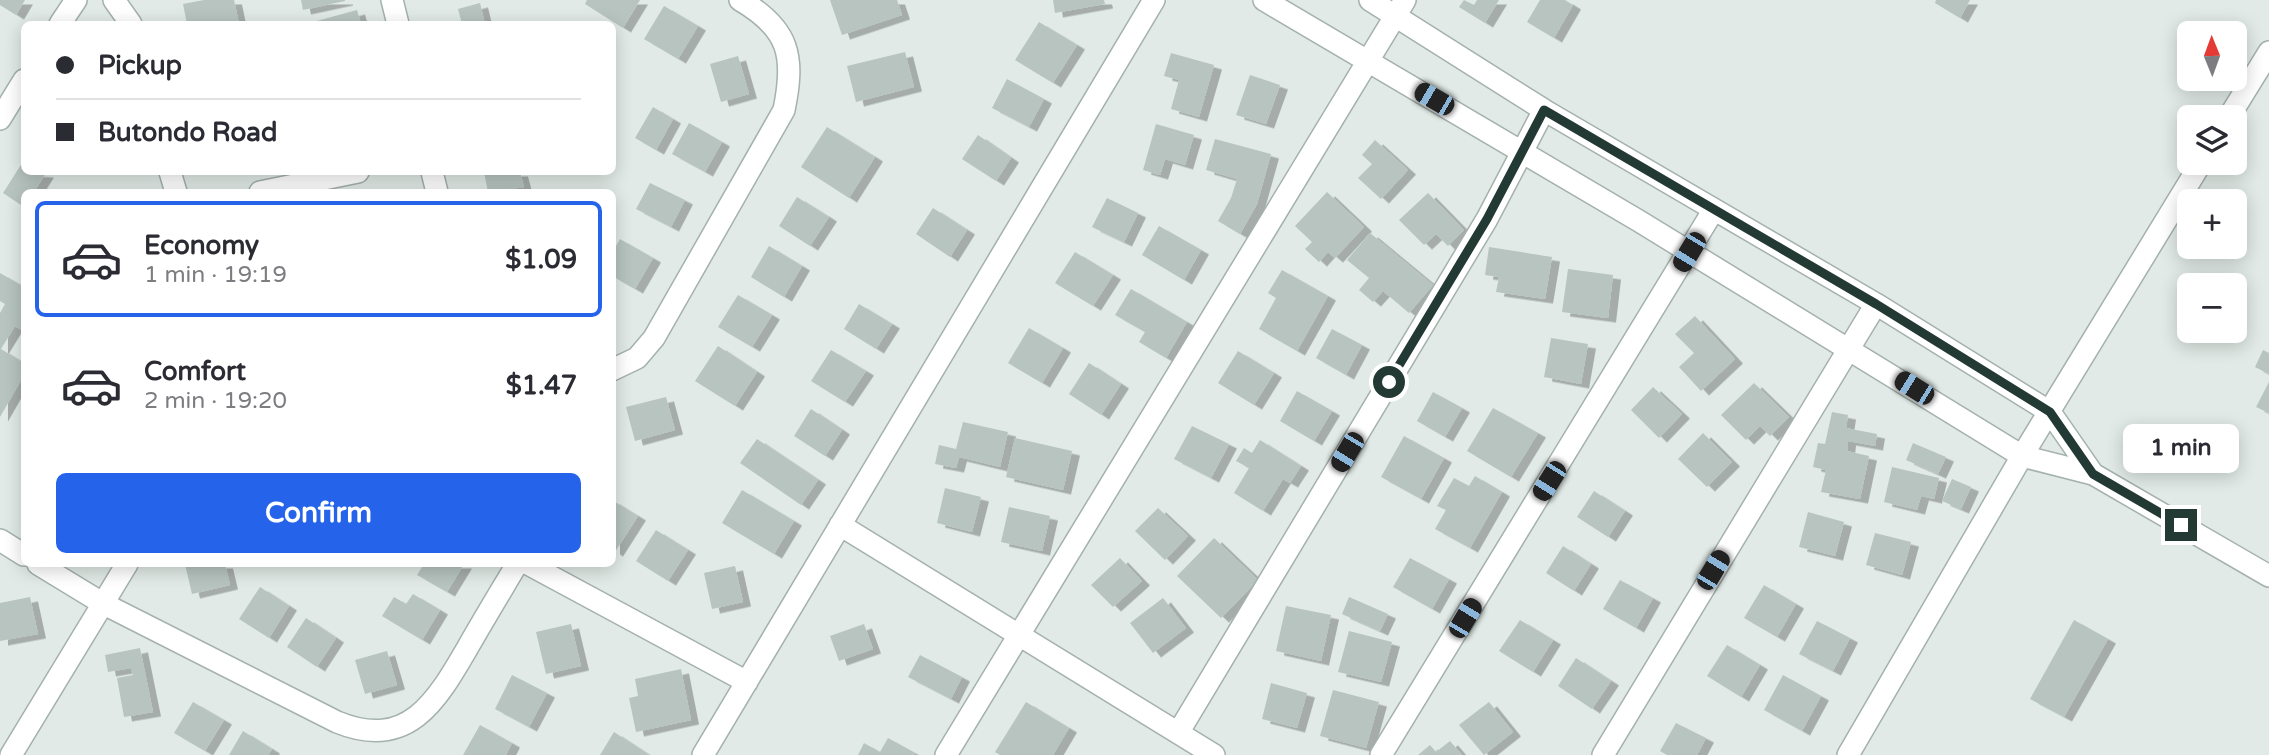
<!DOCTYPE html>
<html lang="en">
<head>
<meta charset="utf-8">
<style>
	body { margin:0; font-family:"Varela Round",sans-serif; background:#f7f7f7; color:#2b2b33; height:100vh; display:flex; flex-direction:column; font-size:26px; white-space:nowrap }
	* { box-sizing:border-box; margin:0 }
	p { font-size:23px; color:#7c7c81 }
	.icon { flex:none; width:38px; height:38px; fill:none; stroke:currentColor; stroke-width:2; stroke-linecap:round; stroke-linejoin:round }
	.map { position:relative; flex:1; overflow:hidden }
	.side { position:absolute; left:21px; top:189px; width:595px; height:378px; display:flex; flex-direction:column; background:#fff; border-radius:10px; box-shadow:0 4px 18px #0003 }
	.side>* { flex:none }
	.guide { position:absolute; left:21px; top:21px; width:595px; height:154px; border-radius:10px; box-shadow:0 4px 18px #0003; display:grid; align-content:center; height:154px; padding:0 35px; background:#fff }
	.needle { width:46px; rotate:359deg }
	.buttons { position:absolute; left:2177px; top:21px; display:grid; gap:14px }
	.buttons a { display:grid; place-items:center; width:70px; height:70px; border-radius:10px; background:#fff; box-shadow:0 4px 18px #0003; font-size:35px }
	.end { position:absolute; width:32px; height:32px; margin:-16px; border:9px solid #233934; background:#fff; box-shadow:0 0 0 4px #fff }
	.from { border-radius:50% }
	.bubble { position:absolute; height:49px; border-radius:10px; background:#fff; box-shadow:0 4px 18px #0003; font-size:23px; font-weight:700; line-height:49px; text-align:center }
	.car { position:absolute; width:21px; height:42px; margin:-21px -10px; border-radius:9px; box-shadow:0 0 5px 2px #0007; background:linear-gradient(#222 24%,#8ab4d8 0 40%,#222 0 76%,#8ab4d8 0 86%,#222 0) }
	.guide b { display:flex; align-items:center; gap:24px; height:66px; font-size:26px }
	.guide b+b { border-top:2px solid #e1e1e2 }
	.guide i { width:18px; height:18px; background:#2b2b33 }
	ul { padding:12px 0 0; list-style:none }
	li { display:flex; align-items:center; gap:21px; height:116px; margin:0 14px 10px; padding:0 21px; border:4px solid transparent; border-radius:10px }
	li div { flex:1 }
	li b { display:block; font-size:26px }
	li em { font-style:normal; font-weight:700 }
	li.on { border-color:#2563eb }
	li>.icon { width:63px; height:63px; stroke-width:1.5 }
	.cta { display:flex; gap:14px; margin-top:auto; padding:14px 35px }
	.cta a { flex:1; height:80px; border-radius:10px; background:#2563eb; color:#fff; font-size:28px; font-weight:700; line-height:80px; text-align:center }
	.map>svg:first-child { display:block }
</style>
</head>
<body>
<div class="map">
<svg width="2269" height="755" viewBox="0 0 2269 755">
	<defs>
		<filter id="shadow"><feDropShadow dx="8" dy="4.5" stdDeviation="0" flood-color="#0004"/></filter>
	</defs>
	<rect width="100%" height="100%" fill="#e1eae6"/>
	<!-- building -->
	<path fill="#b7c4bf" filter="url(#shadow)" d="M0,0h25l-9,15 -16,-10z
		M204,0h30l5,24h-52l-4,-20z
		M301,0h44v1l-42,9z
		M587,0h53l-17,28 -38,-24z
		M830,0h67l5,15 -60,20z
		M1053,0h51l1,4 -50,9z
		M1464,0l10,5 3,-5h22l-14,23 -26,-16z
		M1540,0h25l8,5 -19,33 -27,-16z
		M1936,0h34l-10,18 -25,-15z
		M480,3l5,21h-23l-4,-15z
		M664,6l34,20 -20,33 -34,-20z
		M357,10l4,14h-47l-1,-2z
		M1039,22l38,23 -24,38 -38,-23z
		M905,52l9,35 -58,15 -9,-36z
		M1171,53l43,12 -15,52 -28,-8 8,-29 -15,-4z
		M738,56l11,38 -28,8 -11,-38z
		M1250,75l30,10 -14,39 -30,-9z
		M1007,79l37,20 -15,28 -37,-19z
		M653,107l20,12 -17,31 -21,-12z
		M689,123l33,19 -17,30 -33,-18z
		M1156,124l38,11 -9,30 -20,-6 -5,16 -17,-5z
		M827,127l48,30 -26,41 -48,-31z
		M978,135l33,23 -15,23 -34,-22z
		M1215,139l56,15 -14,50 -17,30 -22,-13 13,-23 6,-19 -31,-9z
		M1375,140l33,30 -27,29 -23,-21 14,-14 -10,-9z
		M24,160v12l22,1 -12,19h-10v15l-21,-14z
		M484,172h36l4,15 -36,5z
		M650,183l35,17 -14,27 -35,-18z
		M1327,192l37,35 -29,31 -7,-6 -9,10 -14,-13 7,-7 -17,-16z
		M1428,193l36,37 -16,16 -12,-12 -12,11 -25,-25z
		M797,197l32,20 -19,29 -31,-20z
		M1107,198l31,15 -14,29 -32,-15z
		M933,208l34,22 -17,27 -34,-23z
		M1159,226l42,24 -17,30 -42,-25z
		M1370,233l63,52 -24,28 -26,-22 -10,11 -14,-12 10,-12 -22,-18z
		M620,239l33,19 -18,31 -23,-13v-23z
		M769,246l33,20 -18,31 -33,-20z
		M1489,247l63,10 -7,42 -49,-7 3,-15 -14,-2z
		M1075,252l38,23 -20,31 -38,-23z
		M1568,269l45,6 -5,43 -46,-6z
		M1282,270l46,26 -31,55 -38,-22 17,-31 -8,-5z
		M0,273l24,14v44l-9,-5 -14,23 23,14v12l-24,42v-104l5,-9 -5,-3z
		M1131,289l56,33 -21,36 -27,-16 6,-10 -30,-17z
		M738,295l34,20 -20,32 -34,-20z
		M859,304l33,20 -16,25 -32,-20z
		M1695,316l40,43 -34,32 -22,-24 15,-14 -19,-19z
		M1029,328l34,20 -21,35 -34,-20z
		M1332,329l30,16 -16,30 -30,-17z
		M1551,338l37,6 -7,40 -37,-7z
		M718,346l39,26 -22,34 -40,-25z
		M831,350l35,21 -21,31 -34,-21z
		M2263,350l6,3v21l-14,-7z
		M1238,351l36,22 -20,32 -36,-22z
		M1089,363l32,21 -20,31 -32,-21z
		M2269,382v31l-13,-6z
		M1754,383l35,34 -19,19 -10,-10 -14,14 -25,-25z
		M1653,387l29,27 -23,24 -28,-28z
		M1297,391l35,20 -18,30 -34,-20z
		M1433,392l29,16 -17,29 -28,-16z
		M666,397l9,33 -40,11 -9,-34z
		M1493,408l45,25 -27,44 -44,-26z
		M811,409l31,21 -17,26 -31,-20z
		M1832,412l16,3 -2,13 31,6 -2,12 -27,-5 -1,10 22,5 -9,43 -39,-7 5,-22 -13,-3 5,-24 7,1z
		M963,422l45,10 -8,35 -41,-10 -3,11 -21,-4 4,-19 17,4z
		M1192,426l37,18 -18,34 -37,-19z
		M1703,433l29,29 -25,25 -29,-28z
		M1404,436l40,22 -23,41 -40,-22z
		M1015,438l57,13 -9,39 -57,-13z
		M757,439l61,41 -17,25 -61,-42z
		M1260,440l41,26 -11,17 -7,-4 -20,32 -29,-18 15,-25 -13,-7 8,-13 8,5z
		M1913,443l33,14 -8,17 -32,-14z
		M1892,467l47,11 -5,21 -13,-3 -4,14 -33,-8z
		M1475,476l27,16 -32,56 -35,-19 11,-19 -9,-4 17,-28 15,8z
		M1952,479l19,8 -10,22 -19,-8z
		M945,488l36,9 -9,35 -35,-9z
		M742,490l52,31 -20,33 -52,-31z
		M1594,491l31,20 -17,26 -31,-20z
		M612,500l26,16 -23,36 -3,-2z
		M1009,507l41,9 -8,35 -41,-9z
		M1158,508l30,28 -23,24 -30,-29z
		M1808,512l36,10 -9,34 -36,-9z
		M656,530l32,20 -20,31 -32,-20z
		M1875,533l36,9 -9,33 -36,-10z
		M1214,538l44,42 -37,38 -44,-42z
		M1563,546l28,18 -17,27 -28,-18z
		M1120,558l22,23 -29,26 -22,-22z
		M1410,558l39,21 -17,30 -39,-22z
		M185,564h40l5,21 -38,9z
		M424,564h40l-17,28 -30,-17z
		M735,566l8,36 -31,7 -8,-36z
		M1620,580l33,18 -17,30 -33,-19z
		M1764,585l32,19 -19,33 -33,-19z
		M260,587l29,19 -20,32 -30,-19z
		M413,594l27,16 -18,30 -40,-24 12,-19 12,7z
		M30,597l8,37 -38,7v-38z
		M1349,597l39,17 -8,17 -38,-17z
		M1163,598l23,30 -33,25 -23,-30z
		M1286,606l45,9 -10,46 -45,-10z
		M306,618l30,20 -19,29 -30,-20z
		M1520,620l33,20 -20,32 -34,-21z
		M2074,620l34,19 -44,78 -34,-18z
		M1817,621l33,17 -17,33 -34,-17z
		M571,624l10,42 -35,8 -10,-42z
		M864,624l9,25 -34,12 -9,-25z
		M1349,631l43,11 -11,40 -43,-10z
		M1727,645l33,20 -19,32 -34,-21z
		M140,648l13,64 -29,5 -7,-39 16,-3 -2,-7 -23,4 -3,-17z
		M387,651l10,34 -32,9 -10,-34z
		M920,655l42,22 -11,22 -43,-22z
		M1576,658l35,23 -19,28 -34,-23z
		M681,669l10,51 -55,12 -7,-34 9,-2 -3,-17z
		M512,675l35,18 -18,34 -34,-18z
		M1783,675l38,21 -19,35 -38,-21z
		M1271,683l36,10 -10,35 -35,-9z
		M1333,690l46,12 -13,46 -46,-12z
		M193,702l31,18 -19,31 -31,-18z
		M1026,702l43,26 -16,27h-53l-5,-3z
		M1489,702l24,30 -29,23 -25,-30z
		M1676,723l30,15 -9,17h-30l-7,-4z
		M480,725l32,18 -6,12h-43z
		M243,731l29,18 -4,6h-39z
		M614,732l35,23h-49z
		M888,738l27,15 -1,2h-56l6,-12 16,9z
		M1450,741l12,14h-44l12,-10 6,7z"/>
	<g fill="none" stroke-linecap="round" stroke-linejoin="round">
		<!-- minor casing -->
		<g stroke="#a4b1ad" stroke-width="24">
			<path id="minor" d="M114,0l17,24
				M392,0l6,24
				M1264,0l375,221 383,235 71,18 176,102
				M1370,0l174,110 332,194 174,108 43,62
				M60,24l16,-24
				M2229,117l40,-65
				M0,119l24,-39
				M170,172l6,20
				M432,172l5,20
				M260,192l98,-20
				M612,370l25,-12 17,-20 130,-228c11,-53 6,-81 -44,-110
				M840,525l374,230
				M0,540l24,15
				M38,564l64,39 235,119c71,29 99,-20 131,-75 16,-28 33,-56 49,-83
				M528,564l219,118
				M1178,733l309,-514 57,-109
				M11,755l116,-191
				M703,755l451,-755
				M946,755l459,-755
				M1381,755l332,-544
				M1603,755l273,-451
				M1848,755l174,-299 179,-293"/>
		</g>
		<!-- minor -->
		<use href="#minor" stroke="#fff" stroke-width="21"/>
	</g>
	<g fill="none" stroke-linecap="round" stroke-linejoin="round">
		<!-- route -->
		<path stroke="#233934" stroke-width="9" d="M1389,382l98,-163 57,-109 332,194 174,108 43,62 88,51"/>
	</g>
</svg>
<div class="buttons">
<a><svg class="needle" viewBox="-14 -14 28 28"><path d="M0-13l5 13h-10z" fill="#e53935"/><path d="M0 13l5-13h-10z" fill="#7c7c81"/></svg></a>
<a><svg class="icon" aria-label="layers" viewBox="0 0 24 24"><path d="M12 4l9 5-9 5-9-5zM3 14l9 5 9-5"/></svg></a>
<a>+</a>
<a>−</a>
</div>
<i class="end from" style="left:1389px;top:382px"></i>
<i class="end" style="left:2181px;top:525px"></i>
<div class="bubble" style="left:2123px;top:424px;width:116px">1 min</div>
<i class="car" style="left:1434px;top:99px;rotate:300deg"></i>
<i class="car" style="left:1689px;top:252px;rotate:211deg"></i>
<i class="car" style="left:1914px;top:388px;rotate:302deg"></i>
<i class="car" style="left:1347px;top:452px;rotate:211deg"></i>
<i class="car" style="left:1549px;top:481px;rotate:212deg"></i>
<i class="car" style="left:1713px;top:570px;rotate:31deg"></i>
<i class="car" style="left:1465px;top:618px;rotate:31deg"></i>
<div class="guide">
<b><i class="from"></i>Pickup</b>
<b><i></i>Butondo Road</b>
</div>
<section class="side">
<ul>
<li class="on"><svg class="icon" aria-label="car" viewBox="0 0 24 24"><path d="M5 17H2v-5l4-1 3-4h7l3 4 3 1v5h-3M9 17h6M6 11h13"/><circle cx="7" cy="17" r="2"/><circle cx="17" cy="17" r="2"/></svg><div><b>Economy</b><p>1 min · 19:19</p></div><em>$1.09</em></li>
<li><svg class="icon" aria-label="car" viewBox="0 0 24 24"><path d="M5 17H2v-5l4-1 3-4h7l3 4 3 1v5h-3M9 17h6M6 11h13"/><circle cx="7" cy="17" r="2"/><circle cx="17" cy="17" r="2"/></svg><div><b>Comfort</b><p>2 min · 19:20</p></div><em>$1.47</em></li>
</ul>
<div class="cta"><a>Confirm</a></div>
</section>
</div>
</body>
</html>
